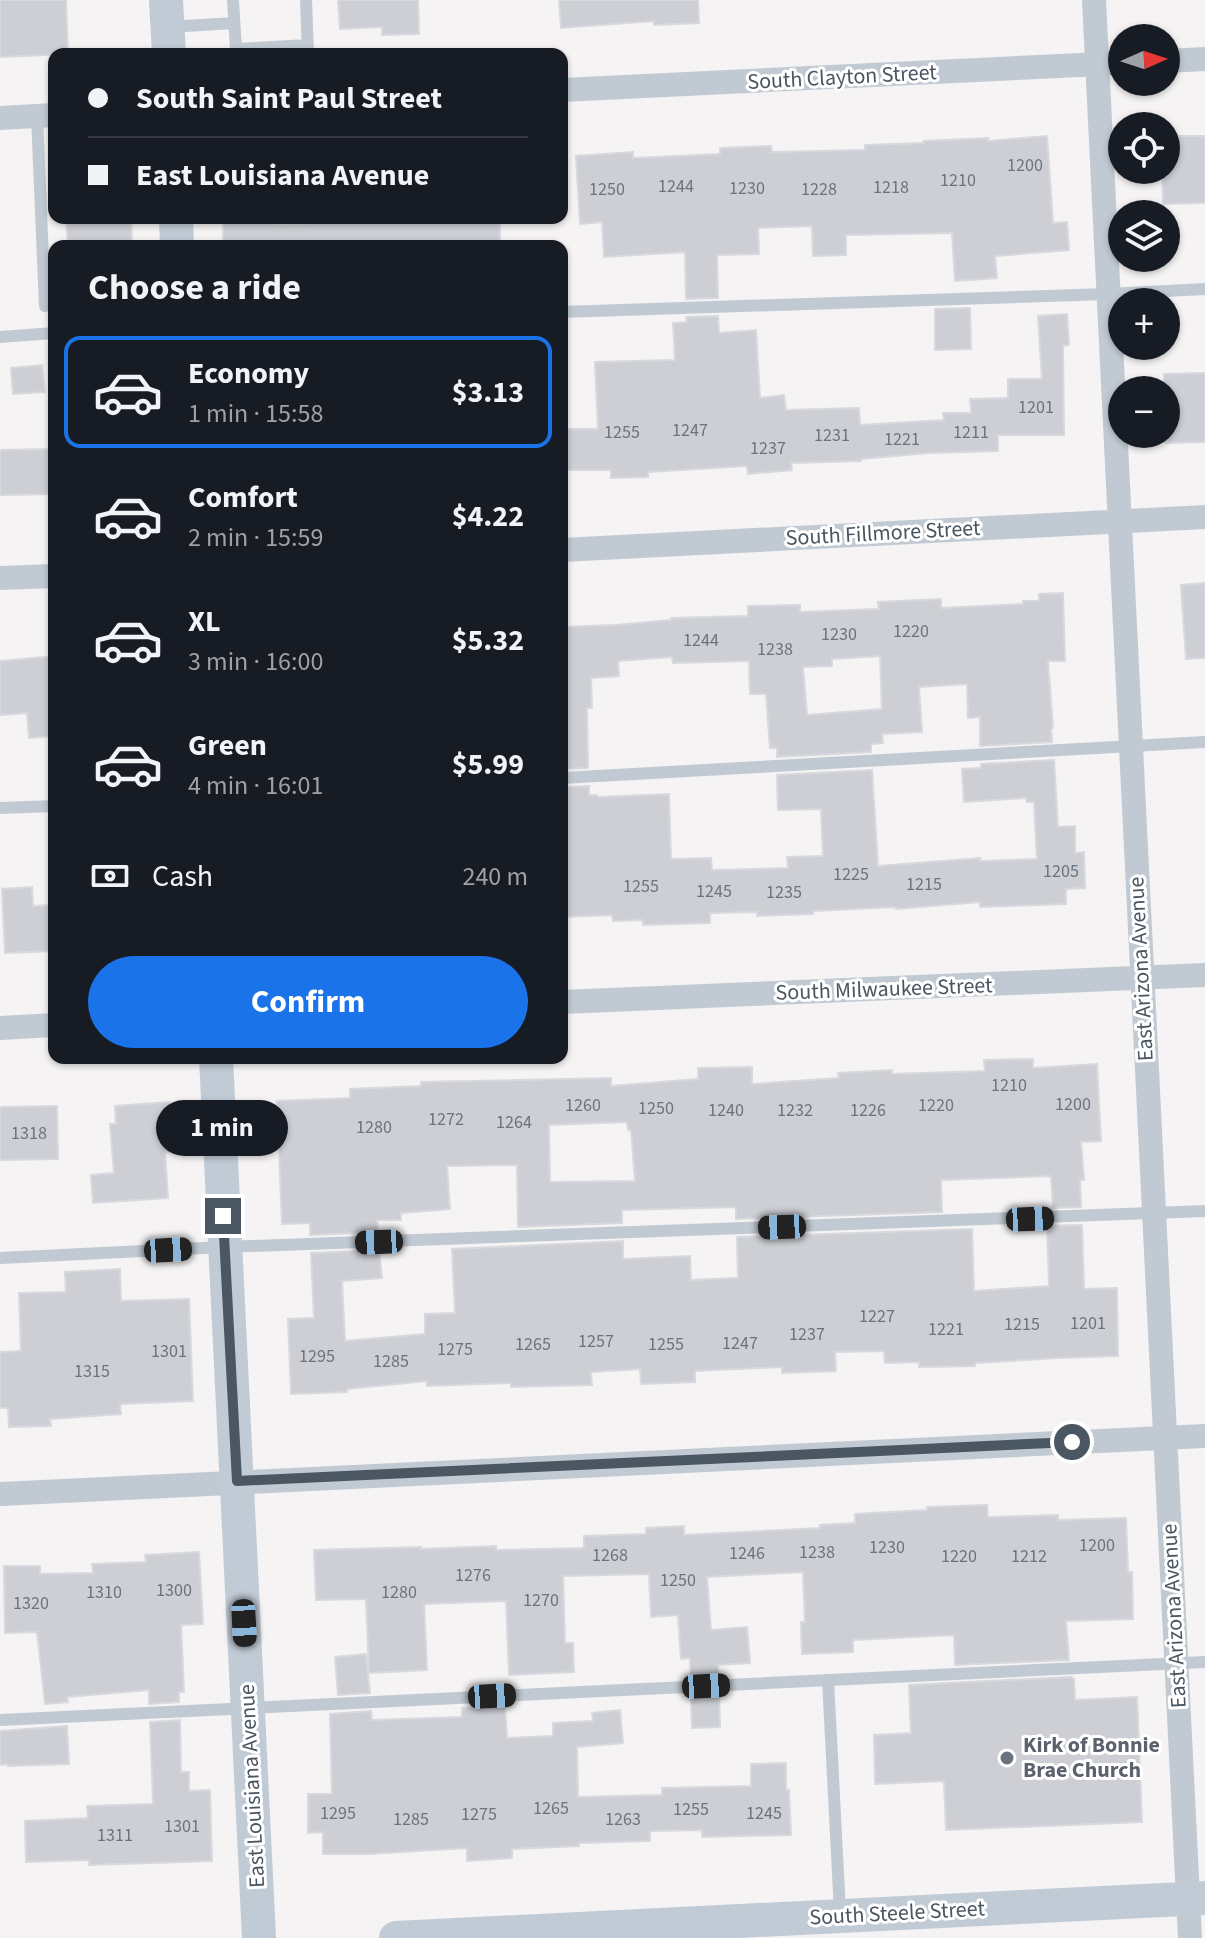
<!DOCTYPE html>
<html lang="en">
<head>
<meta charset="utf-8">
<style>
	body { margin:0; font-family:"Source Sans 3",sans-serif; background:#242831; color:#f1f3f6; height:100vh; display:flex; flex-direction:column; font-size:30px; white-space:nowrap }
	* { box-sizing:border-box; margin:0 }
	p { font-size:26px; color:#9ea1a6 }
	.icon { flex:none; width:44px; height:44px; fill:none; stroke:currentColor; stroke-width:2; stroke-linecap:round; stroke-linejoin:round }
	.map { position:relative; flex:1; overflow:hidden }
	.panel { position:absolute; left:48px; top:240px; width:520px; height:824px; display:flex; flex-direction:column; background:#171b24; border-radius:16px; box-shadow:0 2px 6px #0004 }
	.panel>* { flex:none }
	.hud { position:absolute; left:48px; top:48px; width:520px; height:176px; border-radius:16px; box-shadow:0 2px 6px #0004; display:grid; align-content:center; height:176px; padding:0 40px; background:#171b24 }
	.needle { width:52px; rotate:87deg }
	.buttons { position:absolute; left:1108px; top:24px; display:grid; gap:16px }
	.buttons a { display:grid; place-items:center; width:72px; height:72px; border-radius:50%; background:#171b24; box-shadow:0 2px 6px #0004; font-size:40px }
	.end { position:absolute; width:36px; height:36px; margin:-18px; border:10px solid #4a5661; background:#fff; box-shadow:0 0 0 4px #fff }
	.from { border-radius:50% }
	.bubble { position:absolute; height:56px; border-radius:28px; background:#171b24; box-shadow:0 2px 6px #0004; font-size:26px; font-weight:700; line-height:56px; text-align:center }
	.car { position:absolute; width:24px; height:48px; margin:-24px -12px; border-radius:10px; box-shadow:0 0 6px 2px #0007; background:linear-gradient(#222 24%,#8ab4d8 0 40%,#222 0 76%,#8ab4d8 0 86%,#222 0) }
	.hud b { display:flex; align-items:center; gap:28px; height:76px; font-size:30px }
	.hud b+b { border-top:2px solid #363941 }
	.hud i { width:20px; height:20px; background:#f1f3f6 }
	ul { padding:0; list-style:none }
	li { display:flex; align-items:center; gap:24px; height:112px; margin:0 16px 12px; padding:0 24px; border:4px solid transparent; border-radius:16px }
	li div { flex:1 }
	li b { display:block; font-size:30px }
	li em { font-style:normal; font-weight:700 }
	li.current { border-color:#1a73e8 }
	li>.icon { width:72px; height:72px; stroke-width:1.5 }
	h2 { padding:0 40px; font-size:36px; line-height:96px }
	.pay { display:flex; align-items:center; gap:20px; height:88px; padding:0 40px; font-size:30px }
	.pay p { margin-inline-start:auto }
	.cta { display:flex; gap:16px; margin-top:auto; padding:16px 40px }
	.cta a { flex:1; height:92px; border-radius:48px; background:#1a73e8; color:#fff; font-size:32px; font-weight:700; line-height:92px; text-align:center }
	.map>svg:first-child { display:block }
</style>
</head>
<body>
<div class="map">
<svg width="1205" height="1938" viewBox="0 0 1205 1938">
	<rect width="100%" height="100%" fill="#f5f3f3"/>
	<!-- building -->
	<path fill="#cdcfd5" stroke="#d7d9de" stroke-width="2" fill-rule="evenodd" d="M0,0h66l2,54 -68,3z
		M338,0h80l1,34 -37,1v-8l-42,2z
		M559,0h139l1,23 -45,2v-4l-93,7z
		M1047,136l6,87 14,-1 2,28 -74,6 2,22 -42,3 -3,-48 -106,2v20l-33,1 -1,-30 -54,2 1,26 -42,1 1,43 -32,1 -1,-47 -81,5 -2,-35 -22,2 -4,-68 57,-4v6l87,-4v-6l51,-2 1,6 93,-2v-5l59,-2v-2l64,-3v3z
		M1166,136h39v67l-42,1 -1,-34h4z
		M66,218h65l1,28h-64z
		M223,218h57v6l168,-6h52v28h-277z
		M970,308l1,41 -36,1v-41z
		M1067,314l2,31 -6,1 1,89h-66v16l-69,2 -68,6v2l-70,2 1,7 -44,4 -1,-8 -99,6v5l-37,1v-8h-49v-41h36l-3,-67 80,-2 -2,-37 14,-1 -1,-5 32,-1 1,17 37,-3 4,68 24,-3 2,15 73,-2 1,17 84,-5 -1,-7h28l-1,-14 38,-1v-19h34l-4,-63z
		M42,365l3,27 -32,2 -2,-26z
		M1205,373v69l-39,1v-53h-2v-16z
		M54,449v45l-54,1v-45z
		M1205,583v75l-19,1 -5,-74z
		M1063,593l2,68h-17l5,67h-2l1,14 -72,4v-29l-12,1 -1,-34 -48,3 3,45 -40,2 1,9 -12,1v8l-94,5v-9h-7l-4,-54h-16l-1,-33 -76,2 -1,-6 -54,4 1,15 -28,2 1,30h-5l1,60 -26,1v-142l54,-2 55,-5v-2l77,-2v-10l52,-1v7l79,-3 -1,-7 63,-3v9l82,-4v-3h16v-7zM880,656l2,53 -75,6 -4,-48 29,-1v-7z
		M54,656v80l-25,2 -2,-25 -27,2v-54z
		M1054,760l4,67 17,-1v27l9,-1 1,36 -19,1v15l-86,3v-5l-84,7v-2l-83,4v3l-56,2v-4l-47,1v10l-67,2v-5l-30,1 -1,-6 -50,2v-130l27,-1v9h8l1,2 71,-3 2,65 40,-1 1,12 76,-2 -1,-11 36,-1 -2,-47 -43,1 -1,-35 95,-5 6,96 102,-8v3l57,-2 -3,-57h-7l-1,-4 -62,4 -2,-33 19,-1v-4z
		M32,887l1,19 21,-1v46l-49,2 -3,-64z
		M1033,1059v9l64,-4 4,77 -20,1 3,38h-4l1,27 -28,1 -2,-32 -110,4 1,32 -206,7v-12l-114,3v13l-104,4 -1,-62 -70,1 3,43 -49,4v7h-24l1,12 -68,3v-12l-28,1 -5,-123 73,-3v-9l71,-3v-4l190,-4v8l87,-7v-11l54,-1v17l87,-6 -1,-5 54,-3v4l93,-3 -1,-11zM627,1122l1,8h3l4,51 -85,1 -1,-57z
		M170,1102l4,50h-9l3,46 -75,5 -2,-28 23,-2 -4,-49h6l-1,-18z
		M57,1106l1,53 -58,1v-53z
		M1082,1225l2,64 33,-1 1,68 -60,2 -83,5v3l-56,1v-5l-34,1 -1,-12 -49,1 1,19 -54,2v-6l-87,4v11l-54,2 -1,-15 -49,3 1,13 -81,2v-4l-84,3v-5l-80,8v3l-56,2 -3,-75 26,-1 -3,-65 68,-3 3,28 -40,3 3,60 80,-7v-20l30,-1 -3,-64 171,-8v18l67,-3 1,24 47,-2 -1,-41 235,-8 2,62 75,-5 -2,-60z
		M120,1269l1,32 68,-2 4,102 -73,3 1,10 -71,5 1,7 -42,1 -1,-19h-8v-56l21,-1 -2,-58 47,-1 -1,-20z
		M987,1505l1,12 70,-2v5l68,-2 2,54h4l1,47 -67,2 3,39 -114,5 -1,-30 -101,5v12l-51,2 -1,-32h4l-2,-50 -96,5 4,53 36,-3 3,36 -32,2v11l-27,2 -1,-20 -9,1 -3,-44 -27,2 -2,-43 -86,2 2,67h8l1,29 -65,3 -3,-74 -82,3 3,66 -58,3 -3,-74 -50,1 -2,-50 107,-3v2l75,-3v4l88,-2v-12l62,-2v-6l38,-2v9l136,-7v-3l35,-2v-9l72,-4v-3z
		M199,1552l4,72 -22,1 3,67h-5v10l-30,2v-14l-82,7 1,5 -23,2 -8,-72 -32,1 -1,-67h36v8l53,-1 -1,-9 54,-2 -1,-7z
		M366,1654l4,39 -32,2 -3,-38z
		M1071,1677l3,2 1,21 62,-3 5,125 -196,8 -2,-49 -69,3 -1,-49 37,-2 -2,-48z
		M719,1694l1,33 -28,1 -1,-32z
		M505,1706l2,32 46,-2v-13l40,-2 -1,-8 28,-3 3,33 -46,4 1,50 84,-2v-7l89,-2v-22l35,-1v27h3l2,45 -89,2v-7l-52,1v10l-71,2v3l-67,3v9l-45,3v-13l-98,6h-46v-22l-15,1v-39h24l-2,-80 41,-3 1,9 90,-3v-9z
		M180,1720l1,52h8v19l21,-1 2,71 -123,4v-5l-63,2 -1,-41 63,-3 -1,-12 66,-2 -3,-82z
		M67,1726l2,38 -61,2v-2l-8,1v-34z"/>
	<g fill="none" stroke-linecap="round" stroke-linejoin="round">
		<!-- lane -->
		<path stroke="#c1cad2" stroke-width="12" d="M233,0l3,49 72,-4
			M306,0l2,54
			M169,27l65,-4
			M37,116l8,190
			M562,312l546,-18 97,-5
			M0,337l54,-4
			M562,778l643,-36
			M0,808l54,-2
			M0,1258l224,-11 981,-36
			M828,1680l12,232
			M0,1720l1205,-58"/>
		<!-- street -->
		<path stroke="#c1cad2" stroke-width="24" d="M1094,0l96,1938
			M1166,61l39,-2
			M562,90l560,-27
			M0,118l54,-3
			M562,550l643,-33
			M0,578l54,-2
			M562,1002l643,-27
			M0,1028l54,-3
			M0,1494l1205,-58"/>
		<!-- secondary -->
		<path stroke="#c1cbd6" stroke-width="34" d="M166,0l3,54
			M176,218l1,28
			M216,1058l43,880
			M396,1938l809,-40"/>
	</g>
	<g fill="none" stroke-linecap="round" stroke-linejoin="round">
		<!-- route -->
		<path stroke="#4a5661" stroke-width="10" d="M223,1216l14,265 835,-39"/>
	</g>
	<!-- markers -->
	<circle fill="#6b7280" stroke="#fff" stroke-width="3" cx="1007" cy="1758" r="8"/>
	<g text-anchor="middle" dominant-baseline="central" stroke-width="6" stroke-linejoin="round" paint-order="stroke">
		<!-- number labels -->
		<g font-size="18" fill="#6b747e">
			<text x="1025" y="165">1200</text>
			<text x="958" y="180">1210</text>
			<text x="676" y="186">1244</text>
			<text x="891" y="187">1218</text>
			<text x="747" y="188">1230</text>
			<text x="607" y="189">1250</text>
			<text x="819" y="189">1228</text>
			<text x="1036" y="407">1201</text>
			<text x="690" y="430">1247</text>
			<text x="622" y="432">1255</text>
			<text x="971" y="432">1211</text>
			<text x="832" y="435">1231</text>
			<text x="902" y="439">1221</text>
			<text x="768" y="448">1237</text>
			<text x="911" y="631">1220</text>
			<text x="839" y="634">1230</text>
			<text x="701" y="640">1244</text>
			<text x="775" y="649">1238</text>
			<text x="1061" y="871">1205</text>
			<text x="851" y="874">1225</text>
			<text x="924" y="884">1215</text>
			<text x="641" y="886">1255</text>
			<text x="714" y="891">1245</text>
			<text x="784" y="892">1235</text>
			<text x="1009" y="1085">1210</text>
			<text x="1073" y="1104">1200</text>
			<text x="583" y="1105">1260</text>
			<text x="936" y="1105">1220</text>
			<text x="656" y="1108">1250</text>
			<text x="726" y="1110">1240</text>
			<text x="795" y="1110">1232</text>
			<text x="868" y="1110">1226</text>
			<text x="446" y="1119">1272</text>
			<text x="514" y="1122">1264</text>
			<text x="374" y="1127">1280</text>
			<text x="29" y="1133">1318</text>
			<text x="877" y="1316">1227</text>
			<text x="1088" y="1323">1201</text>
			<text x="1022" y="1324">1215</text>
			<text x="946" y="1329">1221</text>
			<text x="807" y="1334">1237</text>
			<text x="596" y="1341">1257</text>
			<text x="740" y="1343">1247</text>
			<text x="533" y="1344">1265</text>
			<text x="666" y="1344">1255</text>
			<text x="455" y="1349">1275</text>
			<text x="169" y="1351">1301</text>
			<text x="317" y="1356">1295</text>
			<text x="391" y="1361">1285</text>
			<text x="92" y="1371">1315</text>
			<text x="1097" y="1545">1200</text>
			<text x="887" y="1547">1230</text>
			<text x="817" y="1552">1238</text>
			<text x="747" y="1553">1246</text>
			<text x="610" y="1555">1268</text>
			<text x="959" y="1556">1220</text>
			<text x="1029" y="1556">1212</text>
			<text x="473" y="1575">1276</text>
			<text x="678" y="1580">1250</text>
			<text x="174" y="1590">1300</text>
			<text x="104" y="1592">1310</text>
			<text x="399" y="1592">1280</text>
			<text x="541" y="1600">1270</text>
			<text x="31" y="1603">1320</text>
			<text x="551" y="1808">1265</text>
			<text x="691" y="1809">1255</text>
			<text x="338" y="1813">1295</text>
			<text x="764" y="1813">1245</text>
			<text x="479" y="1814">1275</text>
			<text x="411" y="1819">1285</text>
			<text x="623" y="1819">1263</text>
			<text x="182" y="1826">1301</text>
			<text x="115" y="1835">1311</text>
		</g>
		<!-- street labels -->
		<g font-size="22" fill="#4a5661" stroke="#fff">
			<text transform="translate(842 77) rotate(-3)">South Clayton Street</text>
			<text transform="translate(883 533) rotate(-3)">South Fillmore Street</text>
			<text transform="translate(1141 969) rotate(-93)">East Arizona Avenue</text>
			<text transform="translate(884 989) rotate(-2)">South Milwaukee Street</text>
			<text transform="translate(1174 1616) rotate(-93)">East Arizona Avenue</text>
			<text transform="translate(252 1786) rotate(-93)">East Louisiana Avenue</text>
			<text transform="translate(897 1913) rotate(-3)">South Steele Street</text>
		</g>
		<!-- worship labels -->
		<g font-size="22" font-weight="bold" fill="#5b616d" stroke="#fff" text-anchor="start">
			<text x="1023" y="1745">Kirk of Bonnie<tspan x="1023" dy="25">Brae Church</tspan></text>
		</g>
	</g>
</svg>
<div class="buttons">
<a><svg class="needle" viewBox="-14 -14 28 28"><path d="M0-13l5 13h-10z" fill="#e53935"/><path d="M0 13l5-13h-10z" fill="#9ea1a6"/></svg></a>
<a><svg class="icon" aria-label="locate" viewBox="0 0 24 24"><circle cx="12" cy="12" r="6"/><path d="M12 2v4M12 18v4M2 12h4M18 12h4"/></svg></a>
<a><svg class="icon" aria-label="layers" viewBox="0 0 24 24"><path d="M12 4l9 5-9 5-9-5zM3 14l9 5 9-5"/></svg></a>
<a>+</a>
<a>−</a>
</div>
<i class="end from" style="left:1072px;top:1442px"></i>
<i class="end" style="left:223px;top:1216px"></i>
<div class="bubble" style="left:156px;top:1100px;width:132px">1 min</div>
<i class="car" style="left:1030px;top:1219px;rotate:88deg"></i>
<i class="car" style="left:782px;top:1227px;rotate:268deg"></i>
<i class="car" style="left:379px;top:1242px;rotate:268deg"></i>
<i class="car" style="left:168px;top:1250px;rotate:87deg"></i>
<i class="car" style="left:244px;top:1623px;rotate:177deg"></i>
<i class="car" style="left:706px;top:1686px;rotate:87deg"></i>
<i class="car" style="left:492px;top:1696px;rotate:87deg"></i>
<div class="hud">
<b><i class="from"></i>South Saint Paul Street</b>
<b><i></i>East Louisiana Avenue</b>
</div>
<section class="panel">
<h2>Choose a ride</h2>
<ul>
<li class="current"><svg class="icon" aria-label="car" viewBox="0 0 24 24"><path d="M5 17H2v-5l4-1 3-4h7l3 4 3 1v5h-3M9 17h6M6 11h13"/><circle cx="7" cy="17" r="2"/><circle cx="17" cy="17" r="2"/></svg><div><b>Economy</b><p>1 min · 15:58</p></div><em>$3.13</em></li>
<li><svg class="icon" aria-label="car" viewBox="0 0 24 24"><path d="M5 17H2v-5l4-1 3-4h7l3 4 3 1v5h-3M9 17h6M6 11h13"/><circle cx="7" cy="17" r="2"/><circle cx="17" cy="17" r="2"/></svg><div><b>Comfort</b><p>2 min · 15:59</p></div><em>$4.22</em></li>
<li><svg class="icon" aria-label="car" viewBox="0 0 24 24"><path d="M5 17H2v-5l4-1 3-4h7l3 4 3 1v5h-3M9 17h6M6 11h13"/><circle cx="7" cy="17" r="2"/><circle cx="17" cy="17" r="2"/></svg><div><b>XL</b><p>3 min · 16:00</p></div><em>$5.32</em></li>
<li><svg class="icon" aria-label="car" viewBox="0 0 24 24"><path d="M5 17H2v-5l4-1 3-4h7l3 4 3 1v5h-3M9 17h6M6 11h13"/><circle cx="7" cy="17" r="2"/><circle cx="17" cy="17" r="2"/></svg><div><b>Green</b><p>4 min · 16:01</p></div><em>$5.99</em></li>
</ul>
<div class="pay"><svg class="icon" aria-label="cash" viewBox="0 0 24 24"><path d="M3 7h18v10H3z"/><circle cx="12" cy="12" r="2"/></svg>Cash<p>240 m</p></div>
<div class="cta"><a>Confirm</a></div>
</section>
</div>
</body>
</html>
